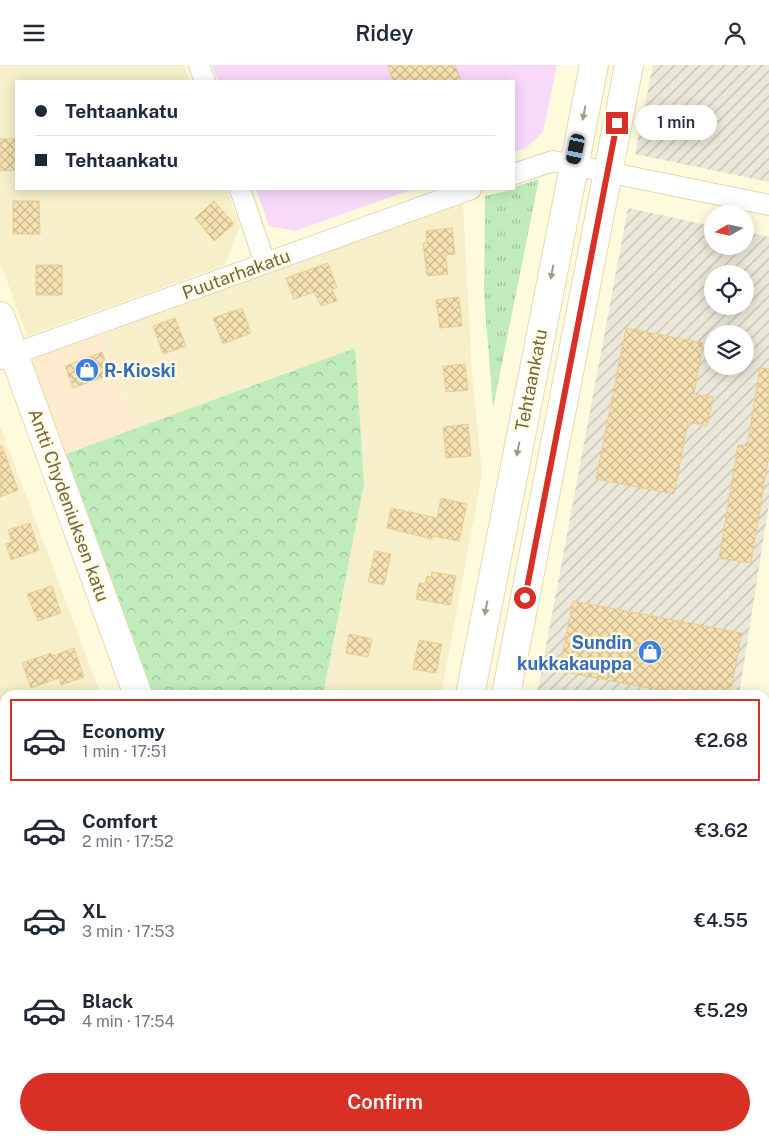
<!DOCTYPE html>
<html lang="en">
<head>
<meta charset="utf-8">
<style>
	body { margin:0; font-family:"Public Sans",sans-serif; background:#f6f6f7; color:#1f2937; height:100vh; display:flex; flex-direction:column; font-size:19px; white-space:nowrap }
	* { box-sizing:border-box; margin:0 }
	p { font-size:16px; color:#747a83 }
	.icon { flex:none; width:28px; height:28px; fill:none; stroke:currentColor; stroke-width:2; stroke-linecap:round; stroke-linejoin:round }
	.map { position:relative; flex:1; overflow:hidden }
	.sheet { position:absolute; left:0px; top:625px; width:770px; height:451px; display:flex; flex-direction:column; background:#fff; border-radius:15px 15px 0 0; box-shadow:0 2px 12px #0003 }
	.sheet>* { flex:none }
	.banner { position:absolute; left:15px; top:15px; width:500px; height:110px; border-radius:0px; box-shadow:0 2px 12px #0003; display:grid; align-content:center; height:110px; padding:0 20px; background:#fff }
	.needle { width:32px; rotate:261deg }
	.fabs { position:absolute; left:704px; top:140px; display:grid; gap:10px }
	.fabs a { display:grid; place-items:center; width:50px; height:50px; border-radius:50%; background:#fff; box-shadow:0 2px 12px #0003; font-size:25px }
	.end { position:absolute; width:22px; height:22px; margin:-11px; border:6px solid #d93025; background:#fff; box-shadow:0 0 0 2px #fff }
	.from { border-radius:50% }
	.bubble { position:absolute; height:35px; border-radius:18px; background:#fff; box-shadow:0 2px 12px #0003; font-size:16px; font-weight:600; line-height:35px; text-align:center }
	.car { position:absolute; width:15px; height:30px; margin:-15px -8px; border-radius:6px; box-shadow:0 0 4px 1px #0007; background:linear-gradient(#222 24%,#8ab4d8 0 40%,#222 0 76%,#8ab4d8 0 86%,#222 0) }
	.banner b { display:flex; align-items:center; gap:18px; height:48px; font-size:19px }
	.banner b+b { border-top:1px solid #e0e1e3 }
	.banner i { width:12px; height:12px; background:#1f2937 }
	ul { padding:9px 0 0; list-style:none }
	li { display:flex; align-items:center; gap:15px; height:82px; margin:0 10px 8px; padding:0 10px; border:2px solid transparent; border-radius:0px }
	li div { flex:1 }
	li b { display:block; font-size:19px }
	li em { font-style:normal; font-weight:600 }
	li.current { border-color:#d93025 }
	li>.icon { width:45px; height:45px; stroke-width:1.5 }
	.primary-button { display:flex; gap:10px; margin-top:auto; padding:10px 20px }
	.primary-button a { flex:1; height:58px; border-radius:30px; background:#d93025; color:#fff; font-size:20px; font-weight:600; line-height:58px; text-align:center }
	header { display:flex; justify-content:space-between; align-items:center; height:65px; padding:0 20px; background:#fff; font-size:22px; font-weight:600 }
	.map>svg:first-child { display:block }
</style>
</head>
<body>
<header><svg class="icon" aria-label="menu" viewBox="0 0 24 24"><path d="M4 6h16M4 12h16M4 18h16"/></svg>Ridey<svg class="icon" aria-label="person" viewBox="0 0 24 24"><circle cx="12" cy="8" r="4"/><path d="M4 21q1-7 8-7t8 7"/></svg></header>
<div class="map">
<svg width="769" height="1076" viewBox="0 0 769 1076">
	<defs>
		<pattern id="industrial-furrows" width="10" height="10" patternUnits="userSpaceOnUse" patternTransform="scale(1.25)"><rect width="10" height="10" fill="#ebe7d9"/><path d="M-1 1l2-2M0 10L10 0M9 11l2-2" fill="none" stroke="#c3bfb2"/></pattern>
		<pattern id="grass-tufts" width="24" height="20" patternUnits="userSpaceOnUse" patternTransform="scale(1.25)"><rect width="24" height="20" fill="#bfecba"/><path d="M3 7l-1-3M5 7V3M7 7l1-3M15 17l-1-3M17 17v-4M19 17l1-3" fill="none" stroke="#a0c399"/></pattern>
		<pattern id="park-crowns" width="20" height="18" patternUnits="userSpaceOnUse" patternTransform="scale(1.25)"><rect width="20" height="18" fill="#bfecba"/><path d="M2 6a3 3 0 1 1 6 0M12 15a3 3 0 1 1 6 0" fill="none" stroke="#a0c399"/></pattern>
		<pattern id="building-cross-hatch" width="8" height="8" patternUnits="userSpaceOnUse" patternTransform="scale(1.25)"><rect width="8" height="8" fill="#f6e1b1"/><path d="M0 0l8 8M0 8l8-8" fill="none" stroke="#ccba92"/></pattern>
	</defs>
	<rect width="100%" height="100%" fill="#fefbdc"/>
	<!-- residential -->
	<path fill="#f6efca" d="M0,0h184l6,16h-174v108h211l13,37 -15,39 -198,71 -27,-74z
		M463,138l9,172 10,99 -41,221h-119l33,-347 -218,80 -35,-97z
		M0,361l101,269h-96v441h74l-11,5h-68z"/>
	<!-- commercial -->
	<path fill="#ffeccf" d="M102,266l35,97 -74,27 -37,-100z
		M765,1011l4,1v64h-318l1,-5h313z"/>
	<!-- industrial -->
	<path fill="url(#industrial-furrows)" fill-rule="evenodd" d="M653,0h116v117l-134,-28z
		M628,143l84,18v20h33v-14l24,5v267l-30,191h-202zM712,209h33v32h-33zM712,269h33v32h-33z
		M769,719v244l-4,-1v-217z"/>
	<!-- education -->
	<path fill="#f8d9fa" d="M212,0h345l-14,67 -17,16 -12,4v-71h-296z
		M256,124h157l-118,42 -26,-5z"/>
	<!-- grass -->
	<path fill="url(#grass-tufts)" d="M539,114l-46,229 -9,-113 1,-99 29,-7v-2z"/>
	<!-- park -->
	<path fill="url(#park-crowns)" d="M355,283l9,136 -41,211h-172l-88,-240z"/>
	<!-- building -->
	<path fill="url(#building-cross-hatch)" stroke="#eace91" d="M387,0h68l6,16h-68z
		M0,74h16v31l-16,1z
		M13,136h26l1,33h-27z
		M214,136l20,23 -20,17 -19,-23z
		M452,163l3,26 -10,1 3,19 -21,2 -4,-33 4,-1 -1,-11z
		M328,198l9,25 -5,1 5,12 -16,5 -7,-14 -20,7 -8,-21z
		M36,200h26v30h-26z
		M459,232l3,29 -22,2 -4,-28z
		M242,243l9,25 -28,11 -10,-26z
		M175,253l11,28 -23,8 -10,-28z
		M626,263l77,15 -9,51 19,3 -6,29 -19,-4 -14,72 -78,-15z
		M102,287l8,23 -37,13 -8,-22z
		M465,299l3,26 -22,2 -3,-26z
		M760,303l9,1v86l-18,108 -32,-5 19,-113 9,1z
		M468,359l3,32 -25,2 -3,-31z
		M0,381h2l16,44 -18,7z
		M441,433l26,6 -8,37 -26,-5 -1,3 -45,-11 4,-20 46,10z
		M30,458l9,27 -28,10 -5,-16 6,-2 -4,-12z
		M375,486l16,3 -7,31 -16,-3z
		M432,507l24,4 -6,29 -34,-6 3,-16 6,1 2,-8 4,1z
		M52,521l9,27 -23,8 -11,-27z
		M573,536l169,32 -12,62h-44l-127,-24z
		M349,569l23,5 -4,18 -22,-4z
		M419,575l23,4 -6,29 -23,-4z
		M74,583l10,29 -23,8 -2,-7 -28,10 -9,-25 29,-10 1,3z"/>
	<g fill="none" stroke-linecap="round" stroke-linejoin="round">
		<!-- street casing -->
		<g stroke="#dfd6b6" stroke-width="22">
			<path id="street" d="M199,0l6,16
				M514,109l39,-13 216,44
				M240,124l25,74
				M0,294l471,-170
				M765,686l4,-26
				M765,969l4,1"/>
		</g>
		<!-- secondary casing -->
		<g stroke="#e5d9b2" stroke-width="30">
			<path id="secondary" d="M0,251l138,379
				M470,630l124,-630
				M506,630l123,-630
				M166,1076l15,-5
				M383,1076l1,-5
				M420,1076l1,-5"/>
		</g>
		<!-- street -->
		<use href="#street" stroke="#fff" stroke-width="20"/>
		<!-- secondary -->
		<use href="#secondary" stroke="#fff" stroke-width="28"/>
	</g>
	<!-- one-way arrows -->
	<defs><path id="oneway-solid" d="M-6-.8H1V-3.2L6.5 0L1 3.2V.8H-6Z" transform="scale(1.25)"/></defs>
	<g fill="#a59a85">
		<use href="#oneway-solid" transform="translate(584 48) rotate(101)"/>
		<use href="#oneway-solid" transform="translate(552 207) rotate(101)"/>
		<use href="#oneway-solid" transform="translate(518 384) rotate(101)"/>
		<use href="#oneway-solid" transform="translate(486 543) rotate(101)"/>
	</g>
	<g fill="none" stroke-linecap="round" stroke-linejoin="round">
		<!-- route -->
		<path stroke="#d93025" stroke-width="6" d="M525,533l92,-475"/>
	</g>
	<!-- icons -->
	<defs>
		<g id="shop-disc" transform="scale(1.25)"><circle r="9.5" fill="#3f7fe0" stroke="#fffde4"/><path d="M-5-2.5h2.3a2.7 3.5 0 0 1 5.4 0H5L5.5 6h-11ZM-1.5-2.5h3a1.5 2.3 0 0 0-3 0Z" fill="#fff"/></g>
	</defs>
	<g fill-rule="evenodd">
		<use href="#shop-disc" x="87" y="305"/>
		<use href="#shop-disc" x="650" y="587"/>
	</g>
	<g text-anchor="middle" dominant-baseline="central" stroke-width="5" stroke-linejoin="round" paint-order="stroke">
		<!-- street labels -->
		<g font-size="18" fill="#756444" stroke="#fffde4">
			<text transform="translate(236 209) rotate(-20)">Puutarhakatu</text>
			<text transform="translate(531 315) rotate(-79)">Tehtaankatu</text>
			<text transform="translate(69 440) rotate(70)">Antti Chydeniuksen katu</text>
		</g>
		<!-- shop labels -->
		<g font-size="18" font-weight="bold" fill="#366cbe" stroke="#fffde4" text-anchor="start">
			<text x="104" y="305">R-Kioski</text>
			<text x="632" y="577" text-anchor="end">Sundin<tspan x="632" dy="21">kukkakauppa</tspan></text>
		</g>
	</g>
</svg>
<div class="fabs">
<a><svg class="needle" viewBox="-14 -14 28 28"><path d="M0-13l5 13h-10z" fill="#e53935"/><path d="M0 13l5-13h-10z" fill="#747a83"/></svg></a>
<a><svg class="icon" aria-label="locate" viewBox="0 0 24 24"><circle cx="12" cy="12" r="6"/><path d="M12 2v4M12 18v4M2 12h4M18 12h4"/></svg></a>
<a><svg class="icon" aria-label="layers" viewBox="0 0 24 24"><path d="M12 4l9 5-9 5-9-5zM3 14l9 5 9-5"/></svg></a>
</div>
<i class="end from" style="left:525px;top:533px"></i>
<i class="end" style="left:617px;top:58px"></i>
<div class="bubble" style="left:635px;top:40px;width:82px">1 min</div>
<i class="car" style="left:576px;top:84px;rotate:192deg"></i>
<div class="banner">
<b><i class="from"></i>Tehtaankatu</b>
<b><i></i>Tehtaankatu</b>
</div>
<section class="sheet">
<ul>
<li class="current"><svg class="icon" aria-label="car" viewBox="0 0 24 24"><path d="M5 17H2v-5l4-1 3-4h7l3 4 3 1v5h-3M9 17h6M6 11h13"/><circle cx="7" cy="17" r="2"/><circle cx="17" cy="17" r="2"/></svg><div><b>Economy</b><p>1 min · 17:51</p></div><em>€2.68</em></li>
<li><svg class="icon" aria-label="car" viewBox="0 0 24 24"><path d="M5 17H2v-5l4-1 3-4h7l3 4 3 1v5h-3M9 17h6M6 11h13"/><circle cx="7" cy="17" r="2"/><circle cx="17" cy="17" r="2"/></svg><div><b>Comfort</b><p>2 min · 17:52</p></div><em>€3.62</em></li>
<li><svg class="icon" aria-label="car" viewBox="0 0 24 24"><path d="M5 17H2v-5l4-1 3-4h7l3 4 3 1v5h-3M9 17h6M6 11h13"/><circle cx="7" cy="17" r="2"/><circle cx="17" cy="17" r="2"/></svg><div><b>XL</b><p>3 min · 17:53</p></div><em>€4.55</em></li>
<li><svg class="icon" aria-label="car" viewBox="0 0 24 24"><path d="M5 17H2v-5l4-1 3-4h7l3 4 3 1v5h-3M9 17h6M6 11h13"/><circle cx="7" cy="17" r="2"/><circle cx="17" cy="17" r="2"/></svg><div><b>Black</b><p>4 min · 17:54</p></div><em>€5.29</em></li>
</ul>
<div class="primary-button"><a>Confirm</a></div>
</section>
</div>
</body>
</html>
